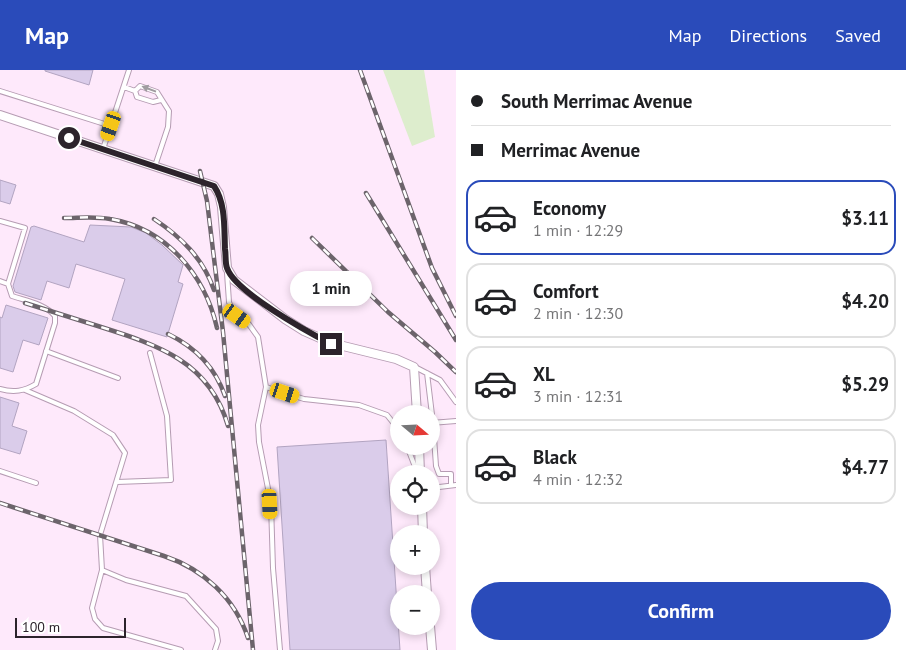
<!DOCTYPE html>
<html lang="en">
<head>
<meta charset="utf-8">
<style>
	body { margin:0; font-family:"PT Sans",sans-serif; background:#f2f2f2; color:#202124; height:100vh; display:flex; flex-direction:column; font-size:19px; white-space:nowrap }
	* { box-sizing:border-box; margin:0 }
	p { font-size:16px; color:#757577 }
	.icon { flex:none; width:28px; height:28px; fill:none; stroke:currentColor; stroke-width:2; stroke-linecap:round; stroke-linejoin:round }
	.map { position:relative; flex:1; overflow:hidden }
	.drawer { display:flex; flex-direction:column; background:#fff; width:450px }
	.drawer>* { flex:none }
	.guide { display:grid; align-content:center; height:110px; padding:0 15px; background:#fff }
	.needle { width:32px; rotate:109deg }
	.buttons { position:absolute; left:390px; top:335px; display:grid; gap:10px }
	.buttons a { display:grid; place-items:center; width:50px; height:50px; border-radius:50%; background:#fff; box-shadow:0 2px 8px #0003; font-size:25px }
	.scale { position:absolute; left:15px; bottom:12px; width:111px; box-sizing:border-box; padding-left:5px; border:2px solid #2c232b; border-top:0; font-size:14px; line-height:18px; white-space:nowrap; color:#2c232b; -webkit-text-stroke:4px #fff; paint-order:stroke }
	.end { position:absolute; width:22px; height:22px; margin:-11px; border:6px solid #2c232b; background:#fff; box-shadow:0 0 0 2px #fff }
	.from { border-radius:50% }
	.bubble { position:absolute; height:35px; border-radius:18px; background:#fff; box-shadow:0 2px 8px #0003; font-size:16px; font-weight:800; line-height:35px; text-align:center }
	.car { position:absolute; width:15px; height:30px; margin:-15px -8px; border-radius:6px; box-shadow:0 0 4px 1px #0007; background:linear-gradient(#f5c518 24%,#345 0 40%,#f5c518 0 76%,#345 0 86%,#f5c518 0) }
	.guide b { display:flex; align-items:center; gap:18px; height:48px; font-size:19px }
	.guide b+b { border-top:1px solid #e0e0e0 }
	.guide i { width:12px; height:12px; background:#202124 }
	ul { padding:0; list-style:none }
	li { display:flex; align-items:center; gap:15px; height:75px; margin:0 10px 8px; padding:0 5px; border:2px solid #e0e0e0; border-radius:15px }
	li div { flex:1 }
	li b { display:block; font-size:19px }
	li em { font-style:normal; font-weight:800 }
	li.current { border-color:#2a4bba }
	li>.icon { width:45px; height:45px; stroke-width:1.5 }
	.cta { display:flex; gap:10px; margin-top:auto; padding:10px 15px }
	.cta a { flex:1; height:58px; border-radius:30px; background:#2a4bba; color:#fff; font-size:20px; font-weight:800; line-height:58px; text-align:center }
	header { display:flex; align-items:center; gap:30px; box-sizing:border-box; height:70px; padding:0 25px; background:#2a4bba; color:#fff }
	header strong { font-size:24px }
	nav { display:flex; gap:28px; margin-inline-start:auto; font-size:18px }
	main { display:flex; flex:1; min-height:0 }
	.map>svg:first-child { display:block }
</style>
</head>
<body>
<header>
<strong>Map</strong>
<nav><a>Map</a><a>Directions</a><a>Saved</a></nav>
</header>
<main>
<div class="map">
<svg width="456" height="580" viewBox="0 0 456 580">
	<rect width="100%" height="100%" fill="#fdf7fc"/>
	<!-- built -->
	<path fill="#fee9fb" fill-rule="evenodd" d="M0,0h456v580h-456zM399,344h32v32h-32zM399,404h32v32h-32zM399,464h32v32h-32zM399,524h32v32h-32z"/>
	<!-- green -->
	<path fill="#ddedcd" d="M383,0h41l11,67 -23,9z"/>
	<!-- building -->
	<path fill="#daccea" stroke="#b2a4c1" d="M45,0h48l-4,15 -44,-14z
		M0,110l16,5 -6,19 -10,-3z
		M90,155l41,2 15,6 16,12 21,20 -5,17 5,2 -16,53 -55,-17 13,-41 -49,-15 -7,24 -22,-7 -6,19 -26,-8 -2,-6 18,-59 3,-1 50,16z
		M6,235l42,13 -9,27 -16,-5 -10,32 -13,-4v-51l2,1z
		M0,327l19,6 -7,23 15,5 -7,23 -20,-6z
		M386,370l14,210h-110l-13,-203z"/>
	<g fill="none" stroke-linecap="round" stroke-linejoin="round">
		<!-- lane casing -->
		<g stroke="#b69cb3" stroke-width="6">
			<path id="lane" d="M124,17l11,4 2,6 16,5 8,-2
				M0,21l111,35
				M135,21l5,-5 17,6 12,19 -1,16 -13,39
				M103,79l26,-79
				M0,151l25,7 -17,56 -8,-3
				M227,203l2,29 3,8 5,6 11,7 10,14 8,50 -8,38 1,17 12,62 2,64 7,82
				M46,281l72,27
				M415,297l25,13 16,22
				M427,303l6,50 3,43 3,8h12v11
				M266,317l38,12 55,6 28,10 12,15
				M0,319c14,4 24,2 36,-5l19,-61v-7c-10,-12 -28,-15 -43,-20l-4,-12
				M25,320l49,21 39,24 12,18 -25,82 2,35 -10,38 3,11 8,9 78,22
				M431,353l25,-2
				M407,376l10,26
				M0,401l36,12
				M117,412l54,-2 -4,-64 -17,-63
				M431,418l25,-3
				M102,500l24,10 60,16 30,33 2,12 -3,9"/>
		</g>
		<!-- street casing -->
		<g stroke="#b69cb3" stroke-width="10">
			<path id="street" d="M0,45l214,71 5,8 3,13 5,61 7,12 51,39 19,12 27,12 65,16 18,8 3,47
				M419,376l1,28
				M422,436l1,28
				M425,496l2,28
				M430,556l2,24"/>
		</g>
		<!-- lane -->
		<use href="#lane" stroke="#fff" stroke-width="4"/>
		<!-- street -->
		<use href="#street" stroke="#fff" stroke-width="8"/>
		<!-- rail casing -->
		<g stroke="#6c646b" stroke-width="4.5">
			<path id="rail" d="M360,0l72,198 24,48
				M200,101l7,30 16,131 30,318
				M366,123l90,147
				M64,148c15,0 31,-2 46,1 56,9 95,56 107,109
				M154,149c27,18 49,39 60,71
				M312,168l76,74 47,40 21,20
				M25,233c25,8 51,16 76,24 57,18 109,35 127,99
				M168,264c27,13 47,33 57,62
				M0,433l164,53c39,13 71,42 84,82"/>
		</g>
		<!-- rail -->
		<use href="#rail" stroke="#fff" stroke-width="2.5" stroke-dasharray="8" stroke-linecap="butt"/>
	</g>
	<!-- one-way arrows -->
	<defs><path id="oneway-solid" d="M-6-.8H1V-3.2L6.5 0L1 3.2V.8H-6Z" transform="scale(1.25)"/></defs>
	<use fill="#a09ca0" href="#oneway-solid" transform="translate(149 19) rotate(-159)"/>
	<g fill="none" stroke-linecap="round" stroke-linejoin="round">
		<!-- route -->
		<path stroke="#2c232b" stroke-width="6" d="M69,68l145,48c12,18 10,42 11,63 1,6 0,14 2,19 8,24 81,64 104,76"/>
	</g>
</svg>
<div class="buttons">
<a><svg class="needle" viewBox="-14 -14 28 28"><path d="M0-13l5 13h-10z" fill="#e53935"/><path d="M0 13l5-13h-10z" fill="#757577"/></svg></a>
<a><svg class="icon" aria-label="locate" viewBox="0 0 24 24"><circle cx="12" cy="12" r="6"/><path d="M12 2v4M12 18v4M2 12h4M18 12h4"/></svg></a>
<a>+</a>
<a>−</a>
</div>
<div class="scale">100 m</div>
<i class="end from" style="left:69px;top:68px"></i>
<i class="end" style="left:331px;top:274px"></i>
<div class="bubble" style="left:290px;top:201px;width:82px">1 min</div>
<i class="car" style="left:111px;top:56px;rotate:199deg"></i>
<i class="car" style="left:237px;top:246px;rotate:125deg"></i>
<i class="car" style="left:285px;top:323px;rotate:108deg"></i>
<i class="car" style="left:270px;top:434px;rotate:177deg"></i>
</div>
<section class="drawer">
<div class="guide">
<b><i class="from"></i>South Merrimac Avenue</b>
<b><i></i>Merrimac Avenue</b>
</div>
<ul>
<li class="current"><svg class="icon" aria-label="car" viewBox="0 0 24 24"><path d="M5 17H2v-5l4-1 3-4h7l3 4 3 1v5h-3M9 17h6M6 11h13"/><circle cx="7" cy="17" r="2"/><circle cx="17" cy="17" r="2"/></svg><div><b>Economy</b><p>1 min · 12:29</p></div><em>$3.11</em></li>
<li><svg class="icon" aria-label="car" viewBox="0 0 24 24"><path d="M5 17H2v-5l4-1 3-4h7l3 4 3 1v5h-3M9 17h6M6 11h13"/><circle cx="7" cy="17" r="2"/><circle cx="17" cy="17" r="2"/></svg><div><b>Comfort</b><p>2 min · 12:30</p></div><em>$4.20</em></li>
<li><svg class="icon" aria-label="car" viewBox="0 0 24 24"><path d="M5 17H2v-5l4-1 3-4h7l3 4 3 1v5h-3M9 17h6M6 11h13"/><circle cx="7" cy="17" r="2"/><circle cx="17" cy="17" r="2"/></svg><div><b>XL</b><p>3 min · 12:31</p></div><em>$5.29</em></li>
<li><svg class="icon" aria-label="car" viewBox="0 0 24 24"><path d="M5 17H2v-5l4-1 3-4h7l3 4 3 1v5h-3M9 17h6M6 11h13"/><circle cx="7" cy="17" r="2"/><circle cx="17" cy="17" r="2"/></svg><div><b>Black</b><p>4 min · 12:32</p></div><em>$4.77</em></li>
</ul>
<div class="cta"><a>Confirm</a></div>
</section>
</main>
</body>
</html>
